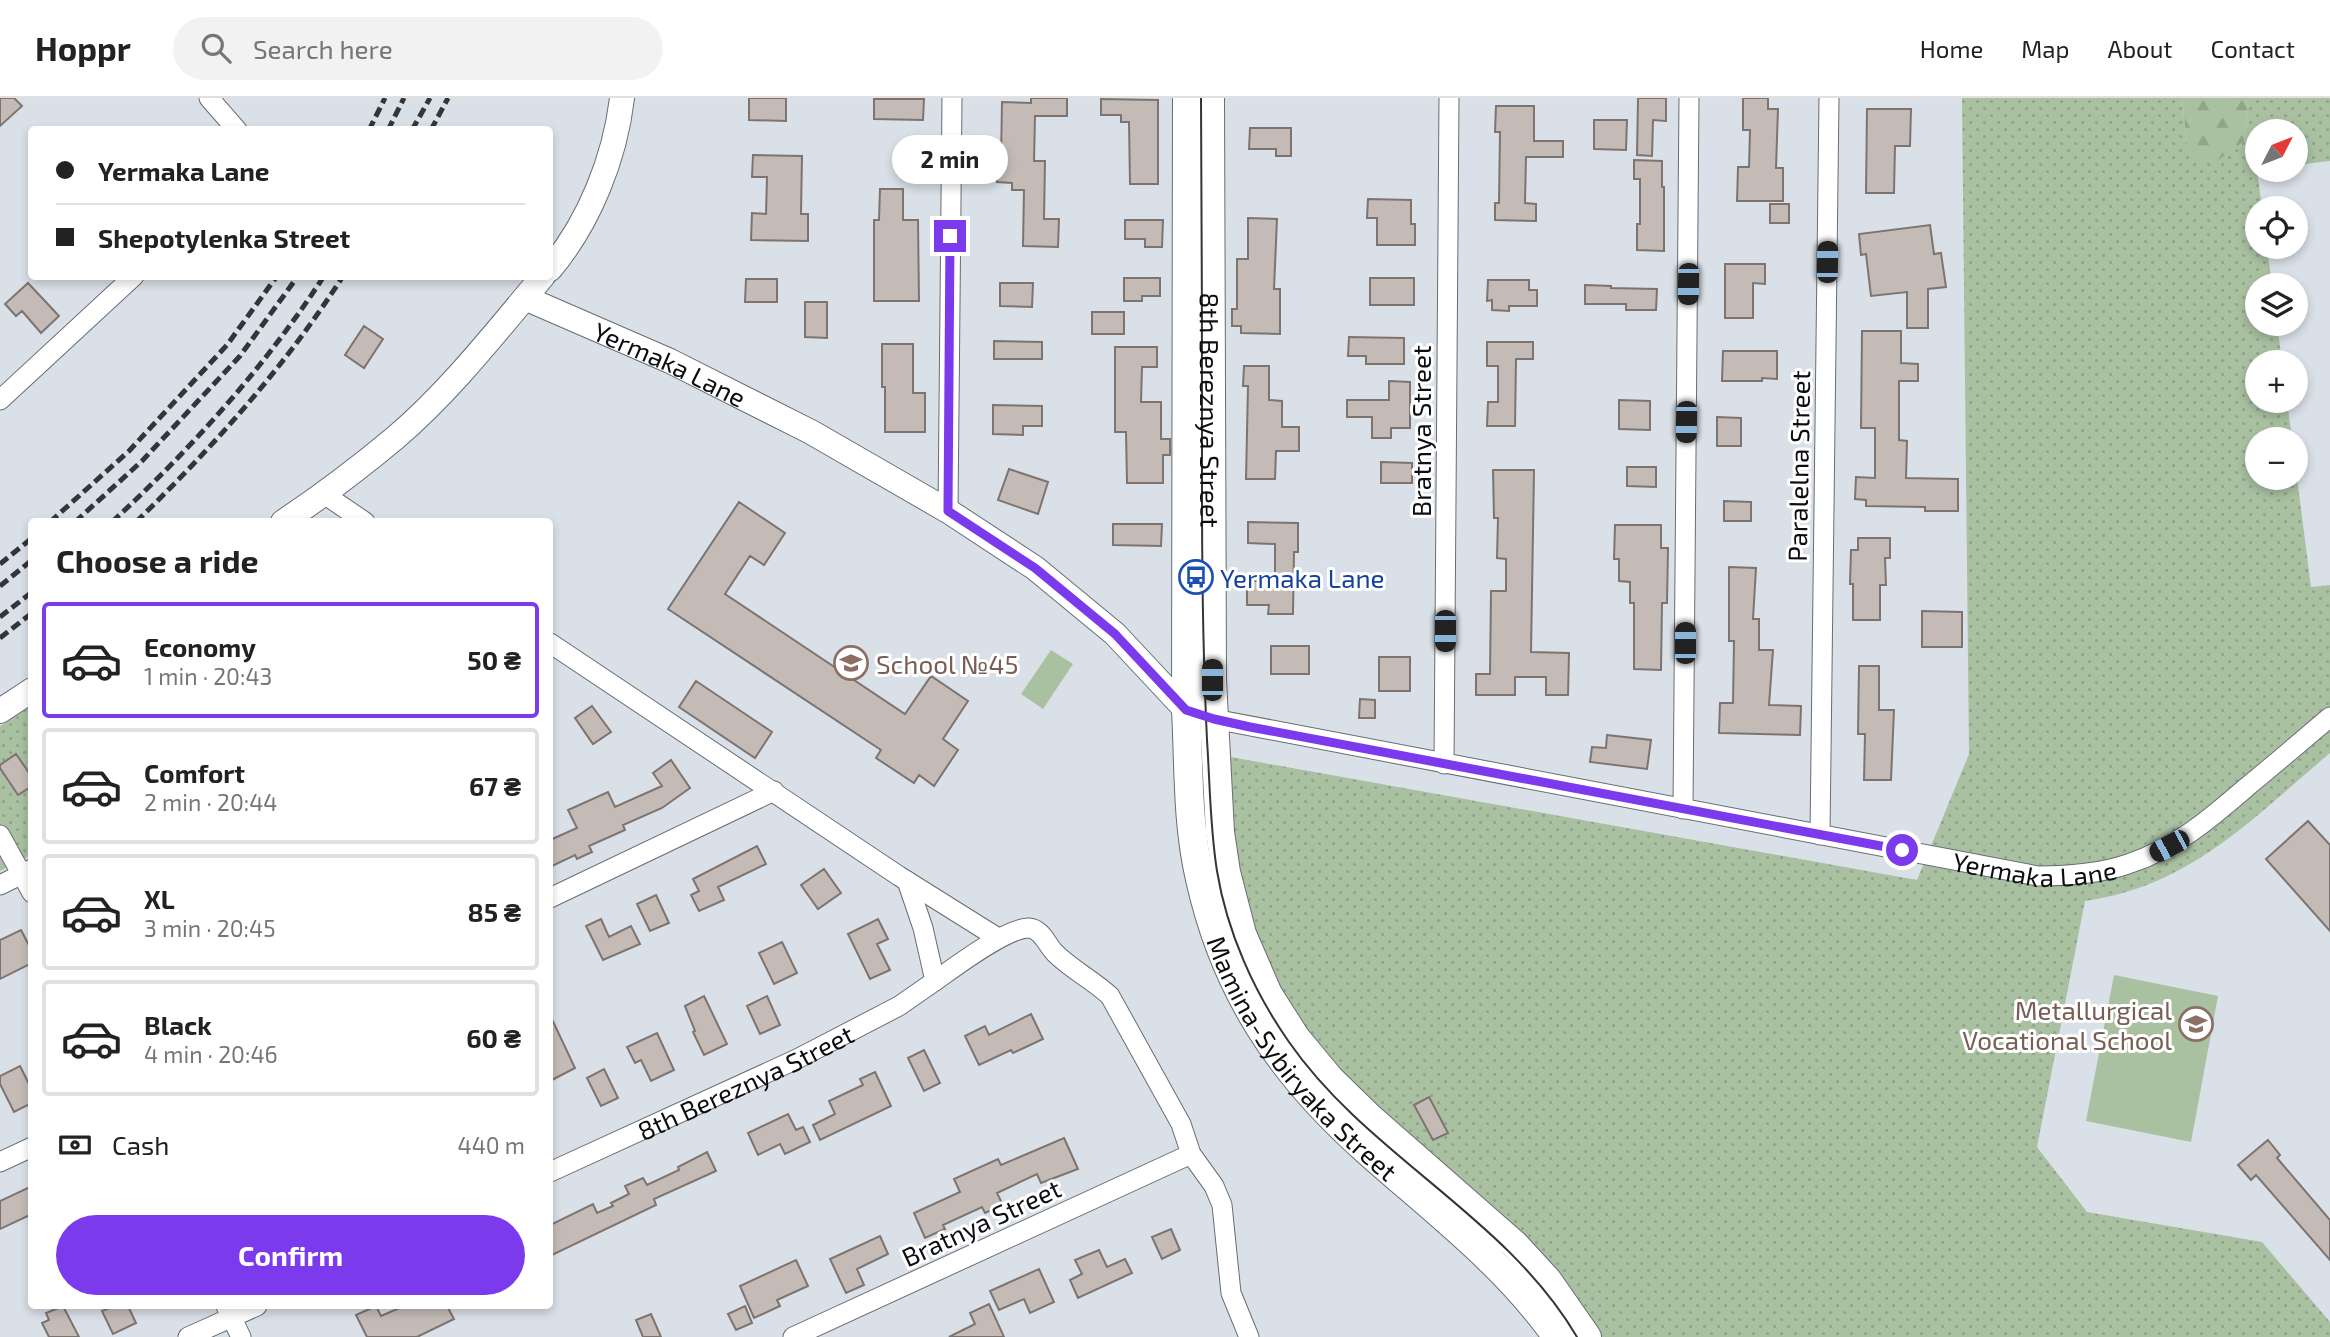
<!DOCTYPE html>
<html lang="en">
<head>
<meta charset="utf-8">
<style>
	body { margin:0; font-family:"Exo 2",sans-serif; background:#f2f2f2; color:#222; height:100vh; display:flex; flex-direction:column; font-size:26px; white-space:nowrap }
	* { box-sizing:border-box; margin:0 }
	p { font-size:23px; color:#767676 }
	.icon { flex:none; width:38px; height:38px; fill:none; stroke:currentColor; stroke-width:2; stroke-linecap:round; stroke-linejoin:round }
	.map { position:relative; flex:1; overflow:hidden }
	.panel { position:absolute; left:28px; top:420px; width:525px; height:791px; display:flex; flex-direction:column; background:#fff; border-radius:7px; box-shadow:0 4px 10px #0003 }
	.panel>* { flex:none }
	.top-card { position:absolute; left:28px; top:28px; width:525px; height:154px; border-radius:7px; box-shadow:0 4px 10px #0003; display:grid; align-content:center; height:154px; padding:0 28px; background:#fff }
	.needle { width:46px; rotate:48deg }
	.tools { position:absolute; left:2245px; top:21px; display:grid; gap:14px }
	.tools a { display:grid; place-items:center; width:63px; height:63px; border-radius:50%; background:#fff; box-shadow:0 4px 10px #0003; font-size:35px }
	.end { position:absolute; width:32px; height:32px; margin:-16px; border:9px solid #7c3aed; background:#fff; box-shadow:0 0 0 4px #fff }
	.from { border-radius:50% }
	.bubble { position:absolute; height:49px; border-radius:24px; background:#fff; box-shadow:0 4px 10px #0003; font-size:23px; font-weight:700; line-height:49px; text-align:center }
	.car { position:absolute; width:21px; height:42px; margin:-21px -10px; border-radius:9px; box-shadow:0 0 5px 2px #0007; background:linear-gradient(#222 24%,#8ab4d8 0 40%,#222 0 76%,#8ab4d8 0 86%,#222 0) }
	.top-card b { display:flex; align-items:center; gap:24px; height:66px; font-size:26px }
	.top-card b+b { border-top:2px solid #e0e0e0 }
	.top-card i { width:18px; height:18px; background:#222 }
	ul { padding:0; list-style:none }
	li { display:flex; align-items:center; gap:21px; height:116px; margin:0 14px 10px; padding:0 14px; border:4px solid #e0e0e0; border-radius:7px }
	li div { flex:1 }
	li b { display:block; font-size:26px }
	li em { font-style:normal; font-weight:700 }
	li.selected { border-color:#7c3aed }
	li>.icon { width:63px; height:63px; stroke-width:1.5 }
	h2 { padding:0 28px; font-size:32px; line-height:84px }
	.pay { display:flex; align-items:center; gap:18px; height:77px; padding:0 28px; font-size:26px }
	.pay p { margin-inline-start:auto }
	.cta { display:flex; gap:14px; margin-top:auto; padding:14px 28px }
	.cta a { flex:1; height:80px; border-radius:42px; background:#7c3aed; color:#fff; font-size:28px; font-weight:700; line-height:80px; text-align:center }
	header { display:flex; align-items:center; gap:42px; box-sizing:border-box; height:98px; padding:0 35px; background:#fff; border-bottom:2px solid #e0e0e0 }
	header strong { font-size:33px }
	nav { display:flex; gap:38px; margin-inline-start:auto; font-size:24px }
	.search { width:490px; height:63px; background:#f2f2f2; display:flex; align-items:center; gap:18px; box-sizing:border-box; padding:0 24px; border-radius:38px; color:#767676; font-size:26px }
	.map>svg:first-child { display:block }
</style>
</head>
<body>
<header>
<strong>Hoppr</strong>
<div class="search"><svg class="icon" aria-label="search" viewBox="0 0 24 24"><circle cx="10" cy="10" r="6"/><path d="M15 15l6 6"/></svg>Search here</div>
<nav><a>Home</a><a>Map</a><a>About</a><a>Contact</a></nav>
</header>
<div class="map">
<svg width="2330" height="1239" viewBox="0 0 2330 1239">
	<defs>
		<pattern id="grass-dots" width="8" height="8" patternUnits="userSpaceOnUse" patternTransform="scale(1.75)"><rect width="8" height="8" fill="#a9c0a1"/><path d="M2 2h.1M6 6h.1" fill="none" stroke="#90a48a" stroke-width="1.8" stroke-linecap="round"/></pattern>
		<pattern id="forest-firs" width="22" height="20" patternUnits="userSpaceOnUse" patternTransform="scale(1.75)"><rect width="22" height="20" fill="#a9c0a1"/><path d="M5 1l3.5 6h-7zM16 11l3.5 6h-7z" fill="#90a48a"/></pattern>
	</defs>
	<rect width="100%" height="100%" fill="#dae0e8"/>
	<!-- grass -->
	<path fill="url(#grass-dots)" d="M1962,0h220l5,46 57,-3 4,-33 -2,-10h84v63l-34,4v-34h-38l1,39h-2l5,38h-4v39h9l5,38h-14v39h19l5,38h-24v39h29l5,38h-34v39h38v-8l15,117 19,-2v168c-76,64 -140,134 -245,148l-48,246 50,65 175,30 68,80v15h-734l-261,-263 -60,-84 -41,-120 -9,-114 692,124 52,-126z
		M31,607v150l-31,16v-145z"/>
	<!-- forest -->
	<path fill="url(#forest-firs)" d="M2182,0h64l2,10 -4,33 -27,20 -18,3 -12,-20z"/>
	<!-- pitch -->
	<path fill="#a9c0a1" d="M1051,552l22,14 -30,45 -22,-15z
		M2114,877l104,21 -27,146 -105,-21z"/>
	<!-- building -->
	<path fill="#c4bbb6" stroke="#7d7470" stroke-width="2" d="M0,0h14l8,8 -22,20z
		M749,0h37v23l-37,-1z
		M1031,0h36v18h-32l-1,45h11l-1,58h15l-1,28 -35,-1 1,-56h-12v-7l-15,-1 1,-21h3l1,-59 29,1z
		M1638,0h28v23l-13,-1 -1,36 -15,-1z
		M1743,0h25v11h10l-2,59h7v33h-46l1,-34h11l1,-37h-7z
		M874,1h50l-1,21 -49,-1z
		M1101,1l57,1v84h-28l-1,-62h-8v-7h-20z
		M1496,8h38v35h29v16h-37l-1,46 11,1v17l-41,-1v-17h4l1,-71h-5z
		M1867,11h44l-1,37h-15l-1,47h-28z
		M1594,22h33l-1,30 -32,-1z
		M1250,30h41v28h-15v-7h-27z
		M753,57l49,1 -1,58h7v27l-57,-1 1,-27 14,1 1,-37h-15z
		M1634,62l28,1v26h2v64l-27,-1v-26h3v-45h-6z
		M880,91h23v31h15l1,81h-45v-81h5z
		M1368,101l43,1v24h4v21h-38v-27h-10z
		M1770,106h19v19h-19z
		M1248,120l29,1 -3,70h6v45l-39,-1v-7h-9v-17h5v-50h11z
		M1125,122h38l-1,27h-17v-8h-20z
		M1930,127l4,29 7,-1 5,34 -18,2v39h-21v-36l-36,4 -5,-42 -5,1 -2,-21z
		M1725,166h40v20l-12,-1v35h-28z
		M1124,180h36v18h-18v5h-18z
		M1370,180h44v27h-44z
		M746,181h31v23h-32z
		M1488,182h41v10h8v16h-28v5l-17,-1v-10l-5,1z
		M28,185l31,33 -18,17 -19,-22 -6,5 -11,-12z
		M1000,185h33l-1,24 -32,-1z
		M1585,187l26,1v2l46,1 -1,21h-30v-6h-41z
		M805,204h22v36l-22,-1z
		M1092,214h32v22h-32z
		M364,228l19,13 -19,29 -19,-13z
		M1862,233h39v32l17,1v17h-19v59l8,1 -1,37 52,1v32h-33v-4l-59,-1v-6l-11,-1 1,-22 19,1v-50h-14z
		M1349,239l55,1v26h-38v-8h-18z
		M994,243l48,1v17h-48z
		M1487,244h46v17h-17l-1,67h-28l1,-24h10v-36h-11z
		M882,246h31v49h12v39h-40v-45h-3z
		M1115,249h42v20h-15l-1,35h20v37h9v16h-7v28h-36l-1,-51h-11z
		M1723,253h54v28l-15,-1v3h-40z
		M1244,268h25v34l13,1v26h17v24h-23l-1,28h-29l2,-93h-5z
		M1389,283l21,1v46h-19v10h-19v-21h-25v-17h42z
		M1619,302l31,1v29l-31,-1z
		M993,307l49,1v20h-19v9l-30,-1z
		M1717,319l24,1v28h-24z
		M1381,364l31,1v20h-31z
		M1627,369h29v20l-29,-1z
		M1009,371l39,13 -10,32 -40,-14z
		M1493,372h41l-3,182 38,1 -1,42h-22v-18h-31v18h-39v-21h14l1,-83h15v-32l-9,-1 1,-40h-4z
		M1724,403l27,1v19h-27z
		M739,404l46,31 -21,32 -14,-9 -25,38 180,120 26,-38 37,25 -25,38 15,11 -24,36 -15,-11 -5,8 -38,-25 5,-8 -213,-141z
		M1248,424l50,1v29h-4l-1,62h-25l1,-9h-22v-24h28v-37l-27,-1z
		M1113,426h49l-1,22 -48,-1z
		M1615,427h46v23h7l-1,55h-5l-1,67 -27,-1v-66h-4v-21l-11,-1v-22h-5z
		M1858,440h32v20h-5l1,27h-6v35h-27v-36h-3l1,-34h7z
		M1729,469l27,1 -3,51h6v31h14l-4,55 32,1 -1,29 -81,-2 1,-30h13l1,-62h-5z
		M1922,513l40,1v35h-40z
		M1271,548h38v28h-38z
		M1379,559h31v34h-31z
		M1859,568h20v44h15l-3,70h-27l1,-46h-7z
		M696,583l76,51 -17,26 -76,-51z
		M1360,601l15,1v18h-16z
		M592,608l19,26 -18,12 -18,-26z
		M1607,637l44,5 -4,29 -57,-7 2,-15 14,1z
		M16,656l16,23v9l-14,9 -18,-27v-3z
		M671,662l19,28 -28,20 -39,17 2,5 -36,16 3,6 -15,7 -2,-4 -25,12v-27l27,-12 -9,-18 40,-18 7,15 47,-21 -9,-13z
		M2308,723l22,24v86l-64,-72z
		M757,748l9,18 -48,23 6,13 -25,11 -8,-16 8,-4 -6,-12z
		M824,771l17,24 -23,16 -17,-24z
		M656,797l13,28 -19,8 -13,-27z
		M601,821l8,18 22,-11 9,18 -37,16 -17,-34z
		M878,821l10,20 -11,5 13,26 -20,9 -22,-45z
		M21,832l11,21v12l-32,16v-39z
		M782,844l15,31 -23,11 -15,-31z
		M704,898l23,48 -23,11 -11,-23 2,-1 -10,-25z
		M767,898l13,29 -20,9 -13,-28z
		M1031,916l12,25 -30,14 -2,-3 -32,15 -14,-29 20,-10 4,9z
		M550,917l25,53 -25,13z
		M657,935l17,37 -23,11 -10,-21 -6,3 -8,-16z
		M924,952l16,33 -16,8 -16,-33z
		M20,968l12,24v13l-18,9 -14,-28v-8z
		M604,971l14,29 -17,8 -14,-28z
		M875,974l16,34 -71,34 -7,-15 22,-11 -6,-13 34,-16 -3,-6z
		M1429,999l19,36 -15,7 -19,-35z
		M788,1016l8,16 7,-3 7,15 -25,12 -5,-10 -22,11 -10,-22z
		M1064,1040l14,31 -37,14 -4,-9 -40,19 6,12 -18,8 -3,-6 -39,18 2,4 -20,9 -11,-25 46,-21 -6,-13 44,-20 3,6z
		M2268,1042l12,15 -3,3 53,62v40l-74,-85 -5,5 -13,-15z
		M707,1054l9,19 -62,28 2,6 -106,51v-31l43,-21 4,9 16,-7 -2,-3 18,-9 -4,-8 18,-8 4,7 32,-15 -1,-3z
		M32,1088v28l-32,15v-28z
		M1171,1131l9,21 -18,9 -10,-22z
		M880,1138l8,18 -31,15 7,16 -18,8 -16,-34z
		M1099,1152l8,17 18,-8 7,14 -54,25 -8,-18 12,-6 -7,-14z
		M796,1162l12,26 -31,14 3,6 -26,12 -14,-32z
		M1039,1171l15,33 -24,11 -6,-14 -25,11 -9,-19z
		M989,1206l15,33h-55l26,-13 -5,-11z
		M63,1208l16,31h-30l-7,-14 7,-3 -3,-7z
		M114,1208h14l8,17 -23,11 -11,-23z
		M376,1208l5,10 23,-10h43l7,13 -37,18h-50l-11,-22z
		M745,1208l7,17 -16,7 -8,-16z
		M651,1216l10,23h-18l-7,-17z"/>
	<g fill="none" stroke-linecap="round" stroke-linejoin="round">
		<!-- minor casing -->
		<g stroke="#686d74" stroke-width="21">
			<g id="minor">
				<path d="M209,0l28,32"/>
				<path d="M0,302l134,-124"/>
				<path d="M324,396l41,28"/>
				<path d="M948,413l4,-413"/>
				<path d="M550,545l349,233 99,62"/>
				<path id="s1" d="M1214,621l824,157c31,0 61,-2 90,-12 47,-15 83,-46 120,-78 28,-23 55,-46 82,-69"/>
				<path d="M1444,666l5,-666"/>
				<path d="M1683,711l6,-711"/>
				<path d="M0,737l32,58"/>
				<path d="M1820,737l9,-737"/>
				<path d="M907,783l16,47 12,53c20,-14 71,-53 94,-53 13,1 18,17 26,25 17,17 38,27 55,43l71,128 10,30 23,32 8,19 9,88 18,44"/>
				<path d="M0,787l32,-16"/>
				<path d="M550,800l224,-107"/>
				<path d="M0,1064l32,-15"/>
				<path id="s2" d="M550,1074l247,-113 102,-53 36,-25"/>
				<path d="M226,1208l15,31"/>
				<path d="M188,1239l69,-31"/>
				<path d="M793,1239l398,-183"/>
			</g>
		</g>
		<!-- tertiary casing -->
		<g stroke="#686d74" stroke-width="26">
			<g id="tertiary">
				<path d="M550,171c39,-46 65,-111 72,-171"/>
				<path id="s3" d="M525,200l145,63 141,71 137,79 87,57 80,66 71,76"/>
				<path d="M283,424c39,-26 76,-54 112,-84 55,-47 101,-106 148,-162"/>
				<path d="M0,613l32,-21"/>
			</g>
		</g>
		<!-- secondary casing -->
		<g stroke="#686d74" stroke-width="30">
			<g id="secondary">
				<path id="s4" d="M1187,0l-1,612c3,56 1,114 14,169 25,112 80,194 165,270 67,60 140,114 192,188"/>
				<path id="s5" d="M1210,0l2,582 8,152 6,40 16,62 26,60 28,44 34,41 39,38 146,128 33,36 39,56"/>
			</g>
		</g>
		<!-- minor -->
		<use href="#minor" stroke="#fff" stroke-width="19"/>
		<!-- tertiary -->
		<use href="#tertiary" stroke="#fff" stroke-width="24"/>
		<!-- secondary -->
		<use href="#secondary" stroke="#fff" stroke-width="28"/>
		<!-- tram -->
		<path stroke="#333539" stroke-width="2" d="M1201,0c1,131 1,263 1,394 0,83 1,166 5,248 3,44 3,88 10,131 10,61 37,121 72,171 79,114 217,174 288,295"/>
		<!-- rail -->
		<path stroke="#333539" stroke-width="5" stroke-dasharray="10 5" stroke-linecap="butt" d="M369,32l16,-32
			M388,32l16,-32
			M412,32l18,-32
			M431,32l17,-32
			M50,424l79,-71 98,-106 50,-69
			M75,424l67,-61 98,-105 58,-80
			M112,424c79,-73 153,-155 212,-246
			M136,424c77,-75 149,-155 207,-246
			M0,466l32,-26
			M0,488l32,-26
			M0,519l32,-25
			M0,540l32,-25"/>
	</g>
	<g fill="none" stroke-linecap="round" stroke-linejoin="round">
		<!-- route -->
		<path stroke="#7c3aed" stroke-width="9" d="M950,138l-2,275 87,57 80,66 71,76 28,9 36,8 652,123"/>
	</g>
	<!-- icons -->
	<defs>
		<g id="bus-ring" transform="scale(1.75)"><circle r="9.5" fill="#fff" stroke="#1a4fb4" stroke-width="1.5"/><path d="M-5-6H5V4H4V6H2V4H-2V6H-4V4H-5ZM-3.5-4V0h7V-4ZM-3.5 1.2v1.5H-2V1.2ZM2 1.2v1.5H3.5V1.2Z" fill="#1a4fb4"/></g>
		<g id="school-ring" transform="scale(1.75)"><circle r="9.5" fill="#fff" stroke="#8d6e63" stroke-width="1.5"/><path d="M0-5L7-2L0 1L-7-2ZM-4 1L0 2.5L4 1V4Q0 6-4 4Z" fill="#8d6e63"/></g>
		<g id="university-ring" transform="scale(1.75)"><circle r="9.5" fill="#fff" stroke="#8d6e63" stroke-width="1.5"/><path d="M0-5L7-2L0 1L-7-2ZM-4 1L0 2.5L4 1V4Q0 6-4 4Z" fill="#8d6e63"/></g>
	</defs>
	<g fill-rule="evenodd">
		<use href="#bus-ring" x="1196" y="479"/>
		<use href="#school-ring" x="851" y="565"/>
		<use href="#university-ring" x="2196" y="926"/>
	</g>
	<g text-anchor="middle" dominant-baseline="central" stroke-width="6" stroke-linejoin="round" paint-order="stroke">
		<!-- street labels -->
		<g font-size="26" fill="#0c0d10" stroke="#fff">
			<text stroke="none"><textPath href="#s3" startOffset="159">Yermaka Lane</textPath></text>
			<text stroke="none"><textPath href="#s5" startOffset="312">8th Bereznya Street</textPath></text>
			<text transform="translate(1420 333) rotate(-90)">Bratnya Street</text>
			<text transform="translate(1798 368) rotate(-89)">Paralelna Street</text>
			<text stroke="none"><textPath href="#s1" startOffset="835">Yermaka Lane</textPath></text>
			<text stroke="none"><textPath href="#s4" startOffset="992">Mamina-Sybiryaka Street</textPath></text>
			<text stroke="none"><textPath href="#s2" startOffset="215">8th Bereznya Street</textPath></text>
			<text transform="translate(981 1124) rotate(-25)">Bratnya Street</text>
		</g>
		<!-- transit labels -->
		<g font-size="26" fill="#164399" stroke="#fff" text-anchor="start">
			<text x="1220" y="479">Yermaka Lane</text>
		</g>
		<!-- education labels -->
		<g font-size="26" fill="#785e54" stroke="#fff" text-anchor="start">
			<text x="876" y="565">School №45</text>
			<text x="2172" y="911" text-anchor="end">Metallurgical<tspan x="2172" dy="30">Vocational School</tspan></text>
		</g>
	</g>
</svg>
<div class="tools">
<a><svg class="needle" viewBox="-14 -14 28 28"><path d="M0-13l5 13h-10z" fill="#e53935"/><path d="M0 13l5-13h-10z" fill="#767676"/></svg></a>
<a><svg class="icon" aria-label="locate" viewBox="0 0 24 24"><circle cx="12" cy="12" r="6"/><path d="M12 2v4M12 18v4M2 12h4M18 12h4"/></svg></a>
<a><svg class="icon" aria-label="layers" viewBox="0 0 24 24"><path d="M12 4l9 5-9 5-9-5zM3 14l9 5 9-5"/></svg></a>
<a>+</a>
<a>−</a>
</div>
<i class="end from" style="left:1902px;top:752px"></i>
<i class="end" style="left:950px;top:138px"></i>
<div class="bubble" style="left:892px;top:37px;width:116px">2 min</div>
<i class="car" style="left:1827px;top:164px;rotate:1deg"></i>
<i class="car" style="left:1688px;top:186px;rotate:181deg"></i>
<i class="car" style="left:1686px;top:324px;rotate:181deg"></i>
<i class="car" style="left:1445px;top:533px;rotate:180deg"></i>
<i class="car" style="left:1685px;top:545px;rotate:0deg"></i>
<i class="car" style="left:1212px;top:582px;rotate:0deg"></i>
<i class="car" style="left:2169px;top:748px;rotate:242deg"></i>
<div class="top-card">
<b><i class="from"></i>Yermaka Lane</b>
<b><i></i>Shepotylenka Street</b>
</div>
<section class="panel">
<h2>Choose a ride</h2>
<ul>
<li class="selected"><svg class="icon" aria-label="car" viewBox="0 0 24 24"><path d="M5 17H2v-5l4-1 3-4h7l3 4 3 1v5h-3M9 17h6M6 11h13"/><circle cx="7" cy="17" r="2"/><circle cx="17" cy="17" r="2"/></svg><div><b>Economy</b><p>1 min · 20:43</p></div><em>50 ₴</em></li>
<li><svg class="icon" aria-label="car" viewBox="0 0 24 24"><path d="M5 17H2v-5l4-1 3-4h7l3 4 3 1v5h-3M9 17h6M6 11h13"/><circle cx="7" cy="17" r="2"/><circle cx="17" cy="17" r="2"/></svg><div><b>Comfort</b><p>2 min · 20:44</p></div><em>67 ₴</em></li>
<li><svg class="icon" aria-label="car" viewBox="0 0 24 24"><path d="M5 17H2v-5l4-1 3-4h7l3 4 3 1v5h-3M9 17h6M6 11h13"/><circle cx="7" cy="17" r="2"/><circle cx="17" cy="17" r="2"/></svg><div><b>XL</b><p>3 min · 20:45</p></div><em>85 ₴</em></li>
<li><svg class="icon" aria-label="car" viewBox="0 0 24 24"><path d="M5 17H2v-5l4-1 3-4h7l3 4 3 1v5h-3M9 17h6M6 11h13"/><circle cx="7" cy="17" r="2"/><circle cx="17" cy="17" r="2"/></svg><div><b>Black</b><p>4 min · 20:46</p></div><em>60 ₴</em></li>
</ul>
<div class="pay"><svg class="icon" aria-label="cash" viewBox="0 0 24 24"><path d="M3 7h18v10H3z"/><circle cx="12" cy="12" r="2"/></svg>Cash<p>440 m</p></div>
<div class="cta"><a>Confirm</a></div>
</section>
</div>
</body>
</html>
